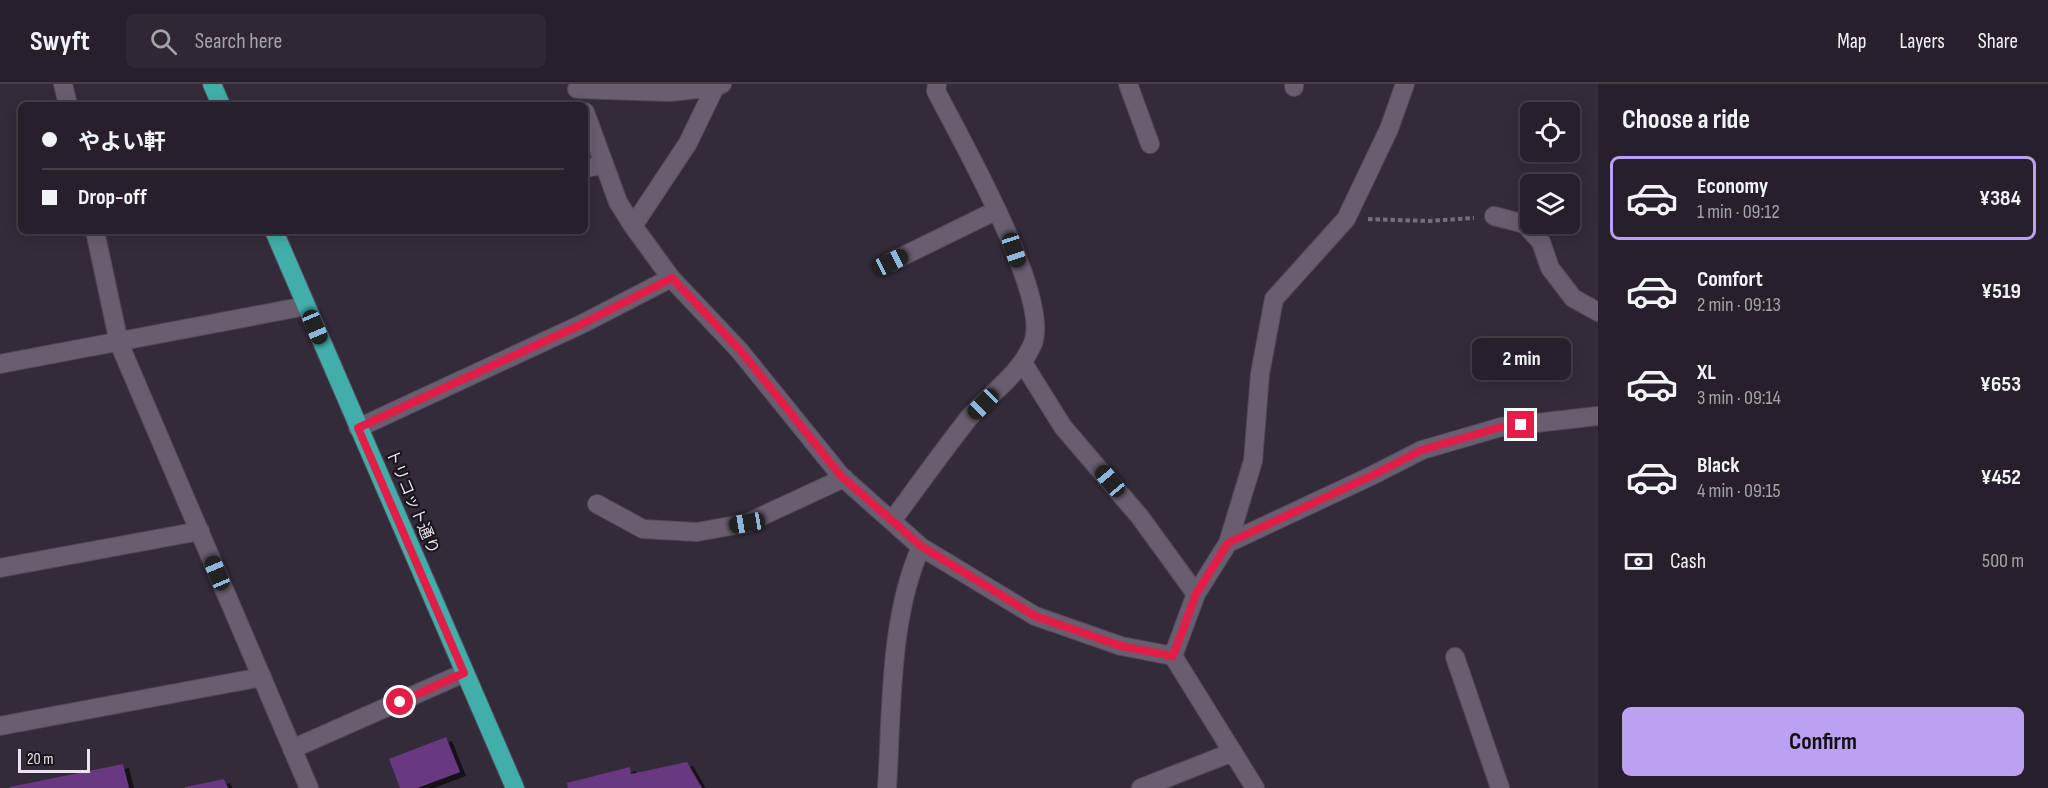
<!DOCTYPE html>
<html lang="en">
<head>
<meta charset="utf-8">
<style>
	body { margin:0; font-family:"Sofia Sans Condensed","Noto Sans JP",sans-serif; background:#2f2834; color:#f1f3f6; height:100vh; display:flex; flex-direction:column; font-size:22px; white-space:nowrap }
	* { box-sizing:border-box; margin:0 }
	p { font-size:20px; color:#a4a3a9 }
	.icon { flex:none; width:33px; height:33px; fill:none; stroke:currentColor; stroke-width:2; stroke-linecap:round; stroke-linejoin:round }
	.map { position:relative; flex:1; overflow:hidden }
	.drawer { display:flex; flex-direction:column; background:#27202c; width:450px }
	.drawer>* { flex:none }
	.hud { position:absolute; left:18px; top:18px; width:570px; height:132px; border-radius:9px; box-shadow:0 3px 15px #0003,0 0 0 2px #433e48; display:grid; align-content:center; height:132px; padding:0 24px; background:#27202c }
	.fabs { position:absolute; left:1520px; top:18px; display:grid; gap:12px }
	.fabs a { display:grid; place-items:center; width:60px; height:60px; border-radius:9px; background:#27202c; box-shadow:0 3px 15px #0003,0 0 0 2px #433e48; font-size:30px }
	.scale { position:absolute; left:18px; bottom:15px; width:72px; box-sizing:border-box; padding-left:6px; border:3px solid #ebe4ef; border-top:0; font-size:16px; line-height:21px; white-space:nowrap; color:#ebe4ef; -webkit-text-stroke:4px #19151c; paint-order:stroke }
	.end { position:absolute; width:27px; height:27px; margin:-14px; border:8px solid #e11d48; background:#fff; box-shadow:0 0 0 3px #fff }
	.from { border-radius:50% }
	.bubble { position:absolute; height:42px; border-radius:9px; background:#27202c; box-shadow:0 3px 15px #0003,0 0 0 2px #433e48; font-size:20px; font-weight:700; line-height:42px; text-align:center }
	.car { position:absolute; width:18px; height:36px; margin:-18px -9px; border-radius:8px; box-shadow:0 0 4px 2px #0007; background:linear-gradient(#222 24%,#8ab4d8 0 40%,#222 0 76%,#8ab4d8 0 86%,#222 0) }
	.hud b { display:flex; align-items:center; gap:21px; height:57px; font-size:22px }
	.hud b+b { border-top:2px solid #433e48 }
	.hud i { width:15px; height:15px; background:#f1f3f6 }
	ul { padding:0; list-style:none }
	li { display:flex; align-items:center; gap:18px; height:84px; margin:0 12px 9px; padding:0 12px; border:3px solid transparent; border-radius:9px }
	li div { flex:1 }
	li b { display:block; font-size:22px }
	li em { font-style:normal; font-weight:700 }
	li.current { border-color:#bca0f2 }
	li>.icon { width:54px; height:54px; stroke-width:1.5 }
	h2 { padding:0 24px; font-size:27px; line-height:72px }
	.pay { display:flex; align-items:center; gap:15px; height:66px; padding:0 24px; font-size:22px }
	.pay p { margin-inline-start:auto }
	.action { display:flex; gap:12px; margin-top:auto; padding:12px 24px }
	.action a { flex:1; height:69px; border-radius:9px; background:#bca0f2; color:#111; font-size:24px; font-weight:700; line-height:69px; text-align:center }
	header { display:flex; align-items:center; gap:36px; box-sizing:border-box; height:84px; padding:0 30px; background:#27202c; border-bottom:2px solid #433e48 }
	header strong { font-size:28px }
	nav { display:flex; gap:33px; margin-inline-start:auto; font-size:21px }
	.search { width:420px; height:54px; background:#2f2834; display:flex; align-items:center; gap:15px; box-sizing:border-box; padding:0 21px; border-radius:9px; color:#a4a3a9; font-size:22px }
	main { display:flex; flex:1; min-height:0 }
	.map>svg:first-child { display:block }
</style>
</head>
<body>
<header>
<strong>Swyft</strong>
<div class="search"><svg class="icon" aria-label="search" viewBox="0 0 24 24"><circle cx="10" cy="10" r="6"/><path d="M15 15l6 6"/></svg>Search here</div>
<nav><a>Map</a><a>Layers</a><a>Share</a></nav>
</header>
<main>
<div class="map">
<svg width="1598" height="704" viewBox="0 0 1598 704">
	<defs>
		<filter id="shadow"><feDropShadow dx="6" dy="4" stdDeviation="0" flood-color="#0009"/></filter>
	</defs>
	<rect width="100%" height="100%" fill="#342b3a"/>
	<!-- building -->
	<path fill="#673780" filter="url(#shadow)" d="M446,653l14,35 -43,16h-17l-11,-29z
		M687,678l15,26h-134l-1,-5 63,-16 1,7z
		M123,680l6,24h-119v-1z
		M224,695l4,9h-43v-1z"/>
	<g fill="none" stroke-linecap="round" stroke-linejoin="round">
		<!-- minor casing -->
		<g stroke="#524957" stroke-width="20">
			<path id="minor" d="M63,0l5,21
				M1128,0l22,60
				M1294,0v3
				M577,5l93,3 45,-5 7,-3
				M585,28l33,90 15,24 38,52 68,72 102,126 80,71 114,69 86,30 52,10
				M585,84l18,-3
				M1494,132l31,8 16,18 9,26 23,30 25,14
				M633,142l55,-83 27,-56
				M95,147l24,112 190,445
				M891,178l106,-52
				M1023,279l40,64 77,90 56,77
				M0,280l306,-58
				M358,344l224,-104 89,-46
				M597,420l46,25 54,3 50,-9 97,-45
				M892,437c25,-34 50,-69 76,-102 22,-26 52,-44 65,-76 18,-46 -73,-205 -97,-252l1,-7
				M1228,459l143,-67 51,-26 79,-23 97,-11
				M0,484l200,-37
				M1455,573l45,131
				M0,642l262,-49
				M292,665l172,-76
				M887,704c5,-78 2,-170 34,-241
				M1141,704l92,-36
				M1255,704l-82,-132 23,-62 32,-51 25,-82 7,-87 14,-75 72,-80 43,-90 16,-45"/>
		</g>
		<!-- highway casing -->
		<g stroke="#524957" stroke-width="20">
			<path id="highway" d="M212,0l9,21
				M274,147l241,557"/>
		</g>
		<!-- path -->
		<path stroke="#756d7b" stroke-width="4" stroke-dasharray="4.5 3" stroke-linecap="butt" d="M1368,135l61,2 45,-3"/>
		<!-- minor -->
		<use href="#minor" stroke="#695e70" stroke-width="18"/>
		<!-- highway -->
		<use href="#highway" stroke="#42aeaa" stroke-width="18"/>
	</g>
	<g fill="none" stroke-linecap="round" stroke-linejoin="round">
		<!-- route -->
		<path stroke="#e11d48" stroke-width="8" d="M400,618l64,-29 -106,-245 224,-104 90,-46 68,72 101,126 80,70 114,70 86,30 52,10 23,-62 32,-51 143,-67 51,-26 79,-23 20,-2"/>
	</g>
	<g text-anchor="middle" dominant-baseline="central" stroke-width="4.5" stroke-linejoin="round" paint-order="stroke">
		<!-- street labels -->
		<g font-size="16" fill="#ebe4ef" stroke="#19151c">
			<text transform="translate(412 418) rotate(67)">トリコット通り</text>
		</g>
	</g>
</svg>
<div class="fabs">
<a><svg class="icon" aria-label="locate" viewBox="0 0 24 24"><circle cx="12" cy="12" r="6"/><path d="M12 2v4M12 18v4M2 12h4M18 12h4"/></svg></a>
<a><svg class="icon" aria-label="layers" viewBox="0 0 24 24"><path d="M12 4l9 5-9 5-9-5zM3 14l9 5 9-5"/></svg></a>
</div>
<div class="scale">20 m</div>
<i class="end from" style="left:400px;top:618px"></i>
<i class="end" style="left:1521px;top:341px"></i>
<div class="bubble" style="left:1472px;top:254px;width:99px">2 min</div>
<i class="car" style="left:1014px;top:166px;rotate:162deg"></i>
<i class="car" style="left:891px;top:178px;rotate:64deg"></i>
<i class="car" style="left:315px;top:243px;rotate:157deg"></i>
<i class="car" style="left:983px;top:320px;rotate:225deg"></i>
<i class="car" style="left:1110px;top:397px;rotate:320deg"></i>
<i class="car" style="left:747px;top:439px;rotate:260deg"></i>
<i class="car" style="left:217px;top:489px;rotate:337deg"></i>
<div class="hud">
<b><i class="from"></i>やよい軒</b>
<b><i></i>Drop-off</b>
</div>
</div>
<section class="drawer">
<h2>Choose a ride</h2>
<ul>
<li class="current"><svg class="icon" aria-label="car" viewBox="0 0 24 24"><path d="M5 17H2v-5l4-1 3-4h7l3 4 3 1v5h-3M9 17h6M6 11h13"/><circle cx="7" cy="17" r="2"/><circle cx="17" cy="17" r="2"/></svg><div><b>Economy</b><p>1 min · 09:12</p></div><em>¥384</em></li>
<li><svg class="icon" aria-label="car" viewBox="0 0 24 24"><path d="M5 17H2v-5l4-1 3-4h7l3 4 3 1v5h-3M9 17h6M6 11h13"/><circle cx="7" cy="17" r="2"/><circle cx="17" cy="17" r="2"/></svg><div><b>Comfort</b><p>2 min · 09:13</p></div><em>¥519</em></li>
<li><svg class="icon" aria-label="car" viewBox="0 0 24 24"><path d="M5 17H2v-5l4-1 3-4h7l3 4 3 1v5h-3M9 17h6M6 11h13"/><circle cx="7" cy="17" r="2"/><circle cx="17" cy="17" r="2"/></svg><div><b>XL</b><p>3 min · 09:14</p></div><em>¥653</em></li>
<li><svg class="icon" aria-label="car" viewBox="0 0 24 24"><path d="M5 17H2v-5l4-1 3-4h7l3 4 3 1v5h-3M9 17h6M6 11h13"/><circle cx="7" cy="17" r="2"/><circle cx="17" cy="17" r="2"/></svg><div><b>Black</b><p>4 min · 09:15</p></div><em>¥452</em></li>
</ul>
<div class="pay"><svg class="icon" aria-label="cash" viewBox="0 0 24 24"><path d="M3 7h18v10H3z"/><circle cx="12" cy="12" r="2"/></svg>Cash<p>500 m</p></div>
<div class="action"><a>Confirm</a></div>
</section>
</main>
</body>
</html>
